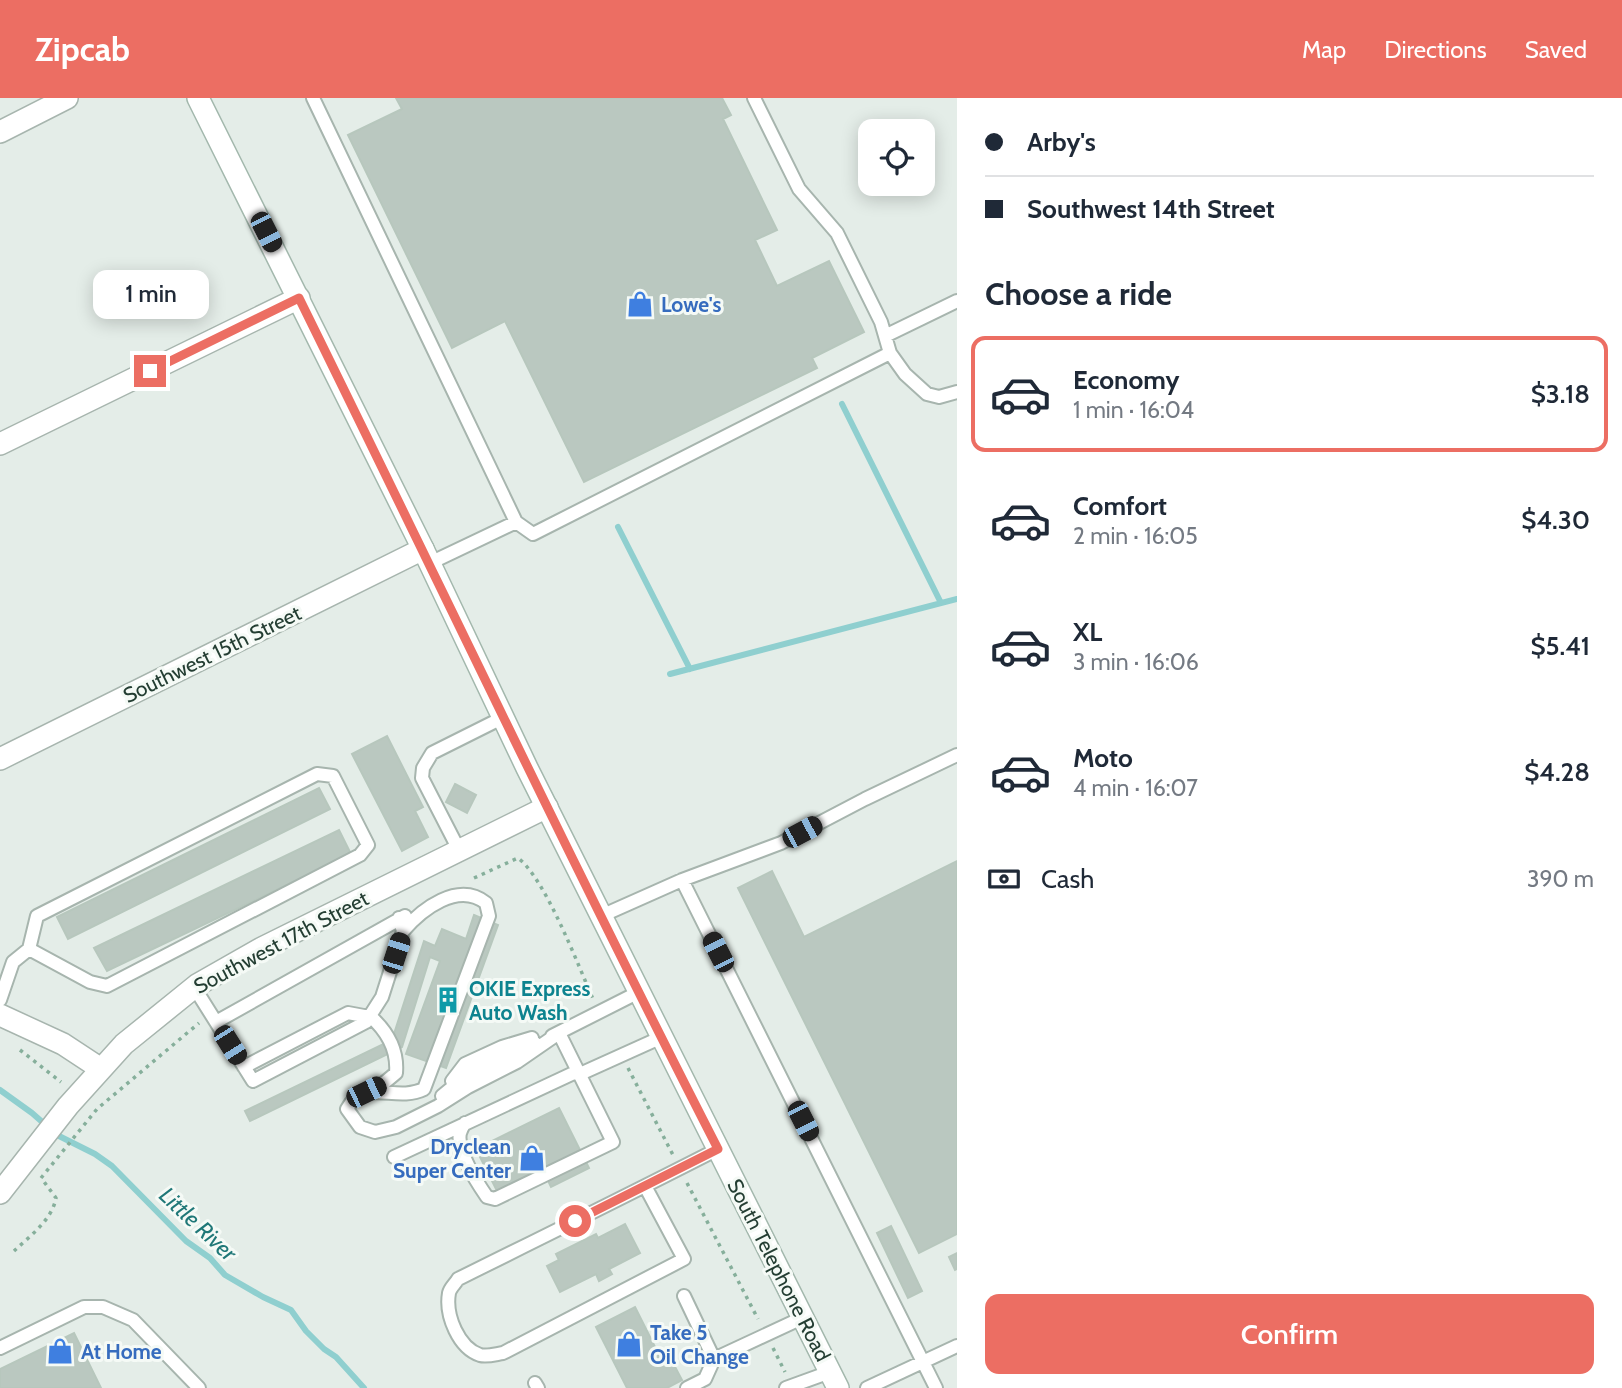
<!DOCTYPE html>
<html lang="en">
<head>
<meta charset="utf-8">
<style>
	body { margin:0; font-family:Cabin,sans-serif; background:#f6f6f7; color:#1f2937; height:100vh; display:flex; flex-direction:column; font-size:26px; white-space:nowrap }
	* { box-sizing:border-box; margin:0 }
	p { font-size:23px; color:#747a83 }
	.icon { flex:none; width:38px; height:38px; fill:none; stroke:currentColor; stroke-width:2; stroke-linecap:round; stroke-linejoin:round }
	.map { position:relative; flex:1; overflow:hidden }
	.sheet { display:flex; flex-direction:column; background:#fff; width:665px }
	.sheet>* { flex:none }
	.guide { display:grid; align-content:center; height:154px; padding:0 28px; background:#fff }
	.controls { position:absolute; left:858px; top:21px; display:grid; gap:14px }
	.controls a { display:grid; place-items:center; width:77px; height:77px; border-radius:14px; background:#fff; box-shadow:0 4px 18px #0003; font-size:35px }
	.end { position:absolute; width:32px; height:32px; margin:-16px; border:9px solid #ec6e63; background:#fff; box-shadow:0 0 0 4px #fff }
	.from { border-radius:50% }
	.bubble { position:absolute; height:49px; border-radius:14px; background:#fff; box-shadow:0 4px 18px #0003; font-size:23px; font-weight:600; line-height:49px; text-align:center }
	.car { position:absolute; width:21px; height:42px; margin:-21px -10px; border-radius:9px; box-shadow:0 0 5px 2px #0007; background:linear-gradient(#222 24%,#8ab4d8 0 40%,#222 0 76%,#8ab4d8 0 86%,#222 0) }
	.guide b { display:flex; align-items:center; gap:24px; height:66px; font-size:26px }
	.guide b+b { border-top:2px solid #e0e1e3 }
	.guide i { width:18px; height:18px; background:#1f2937 }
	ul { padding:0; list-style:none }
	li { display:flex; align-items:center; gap:21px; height:116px; margin:0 14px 10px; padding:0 14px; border:4px solid transparent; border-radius:14px }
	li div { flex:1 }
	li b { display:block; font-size:26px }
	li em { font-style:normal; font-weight:600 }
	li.on { border-color:#ec6e63 }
	li>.icon { width:63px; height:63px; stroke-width:1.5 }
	h2 { padding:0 28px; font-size:32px; line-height:84px }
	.pay { display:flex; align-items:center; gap:18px; height:77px; padding:0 28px; font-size:26px }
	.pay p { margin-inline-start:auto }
	.cta { display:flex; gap:14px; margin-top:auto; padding:14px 28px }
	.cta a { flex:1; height:80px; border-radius:14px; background:#ec6e63; color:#fff; font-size:28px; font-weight:600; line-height:80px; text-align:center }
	header { display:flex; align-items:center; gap:42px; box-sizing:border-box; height:98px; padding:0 35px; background:#ec6e63; color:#fff }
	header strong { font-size:33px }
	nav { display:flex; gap:38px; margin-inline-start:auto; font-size:24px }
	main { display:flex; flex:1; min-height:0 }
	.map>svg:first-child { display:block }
</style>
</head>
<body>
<header>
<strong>Zipcab</strong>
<nav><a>Map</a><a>Directions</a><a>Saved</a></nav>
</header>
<main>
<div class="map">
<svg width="957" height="1290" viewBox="0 0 957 1290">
	<rect width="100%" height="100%" fill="#e4ede8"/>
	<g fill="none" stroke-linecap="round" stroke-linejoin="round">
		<!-- stream -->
		<path stroke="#8fcfcf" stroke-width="6" d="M842,306l99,199
			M618,429l72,142
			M670,576l287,-75
			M0,992l32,23 25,22 38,19 17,12 74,75 24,17 15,17 38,22 28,13 15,21 18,18 12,8 28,31"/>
	</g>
	<!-- building -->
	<path fill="#bac8c0" stroke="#b7c7bd" stroke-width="2" d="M396,0h326l9,17 -8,4 54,111 -22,10 22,46 52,-25 35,71 -52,26 5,10 -233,114 -79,-161 -53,27 -104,-213 54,-26z
		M387,638l36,71 -8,4 13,26 -26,14 -50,-97z
		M455,686l21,11 -9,18 -21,-11z
		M319,690l11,21 -262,130 -11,-22z
		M339,732l12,24 -244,117 -13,-23z
		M957,763v373l-38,19 -181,-365 34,-17 32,66z
		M474,817l24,10 -52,143 -40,-14 34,-93 -10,-4 -28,90 -152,74 -5,-10 147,-71 32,-99 11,5 7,-17 24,10z
		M559,1010l30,60 -38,19 -9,-19 -45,23 -21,-42z
		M625,1126l15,29 -31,16 3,5 -13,7 -3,-7 -36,18 -13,-26 12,-6 -3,-6 40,-20 2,4z
		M891,1128l31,65 -14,7 -31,-65z
		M957,1155v16l-2,1 -6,-13z
		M635,1209l29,58 8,-4 10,19 -15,8h-40l-31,-61z
		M74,1235l27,55h-101v-19z"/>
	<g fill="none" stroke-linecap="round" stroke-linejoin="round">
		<!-- lane casing -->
		<g stroke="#a7b5ae" stroke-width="16">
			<path id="lane" d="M313,0l203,424
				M754,0l45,91 38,44 44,89 9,31 15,21 22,20 12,3 18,-5
				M885,238l72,-35
				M430,465l86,-41 17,12 357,-181
				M459,752l-37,-72 1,-10 9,-15 70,-35
				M682,782l254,508
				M601,818l81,-36 99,-37 84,-44 92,-44
				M403,833c19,-22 55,-50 83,-28l3,13 -65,173c-29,14 -60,-12 -77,20l13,18 15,5 21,-5 42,-21 30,-19 49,-25 42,-29
				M194,889l59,94 113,-59 16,-25 21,-66 -4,-13
				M0,902l13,-38 16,-13 8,-33 280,-142 16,2 35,69 -8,10 -253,131 -17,-4 -61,-33
				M364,918h6c17,15 28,33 26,57l-12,10 -14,7
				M216,924l189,-106
				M552,938l87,-44
				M244,969l104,-54 16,3 2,6
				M580,976l82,-37
				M452,983l13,-17 37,-17 30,-9
				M442,998l23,-19 70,-34
				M465,1025c-2,3 -4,7 -5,10 -4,17 18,51 27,64l8,2 118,-57 -54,-109
				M394,1059l184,-86
				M645,1088l39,73 -181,94c-7,1 -16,4 -23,2 -21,-7 -35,-39 -31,-62 1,-5 6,-9 9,-14 87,-43 174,-86 260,-130
				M684,1198l30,63
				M0,1250l84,-41h19l30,13 66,68
				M535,1285l3,5
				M687,1290l18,-9 9,-20 88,-41
				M786,1290l44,-16
				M867,1290l90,-42"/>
		</g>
		<!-- street casing -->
		<g stroke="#a7b5ae" stroke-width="24">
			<path id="street" d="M0,34l67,-34
				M0,346l299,-146
				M0,661l423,-210
				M0,917l63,29 38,25
				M0,1095l68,-87 56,-62 73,-59 65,-37 285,-141"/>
		</g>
		<!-- secondary casing -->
		<g stroke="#a3b8ad" stroke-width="24">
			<path id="secondary" d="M198,0l225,451 104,219 311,620"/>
		</g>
		<!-- path -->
		<path stroke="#86af9b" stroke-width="3.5" stroke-dasharray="3.5 5" stroke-linecap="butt" d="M474,780l44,-20c27,20 60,107 75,141
			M20,952l41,32
			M628,970l45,87
			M41,1080l56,-69 102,-86
			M687,1085l71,136
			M14,1153c16,-15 38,-31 42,-53l-14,-19
			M773,1250l12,24"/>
		<!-- lane -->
		<use href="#lane" stroke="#fff" stroke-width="12"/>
		<!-- street -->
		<use href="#street" stroke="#fff" stroke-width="21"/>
		<!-- secondary -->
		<use href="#secondary" stroke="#fff" stroke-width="21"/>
	</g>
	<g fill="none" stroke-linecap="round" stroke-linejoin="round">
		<!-- route -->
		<path stroke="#ec6e63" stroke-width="9" d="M150,273l149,-73c140,284 275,570 419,851l-143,72"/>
	</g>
	<!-- icons -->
	<defs>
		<g id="shop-bare" transform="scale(2.1)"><path d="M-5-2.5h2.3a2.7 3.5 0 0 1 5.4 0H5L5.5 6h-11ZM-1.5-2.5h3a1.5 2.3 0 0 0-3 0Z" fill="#3f7fe0" stroke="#f5faf6" stroke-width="2.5" paint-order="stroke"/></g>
		<g id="building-bare" transform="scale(2.1)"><path d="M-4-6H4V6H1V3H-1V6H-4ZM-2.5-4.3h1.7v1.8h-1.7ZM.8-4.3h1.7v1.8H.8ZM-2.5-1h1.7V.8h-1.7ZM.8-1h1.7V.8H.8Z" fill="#0f9aa8" stroke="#f5faf6" stroke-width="2.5" paint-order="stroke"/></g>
	</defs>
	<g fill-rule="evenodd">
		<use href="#shop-bare" x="640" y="206"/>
		<use href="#building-bare" x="448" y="902"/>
		<use href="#shop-bare" x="532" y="1060"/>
		<use href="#shop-bare" x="629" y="1246"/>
		<use href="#shop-bare" x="60" y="1253"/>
	</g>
	<g text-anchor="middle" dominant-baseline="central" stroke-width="6" stroke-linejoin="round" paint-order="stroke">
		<!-- shop labels -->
		<g font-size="21" font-weight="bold" fill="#366cbe" stroke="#f5faf6" text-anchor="start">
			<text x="661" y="206">Lowe's</text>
			<text x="511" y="1048" text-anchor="end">Dryclean<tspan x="511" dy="24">Super Center</tspan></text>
			<text x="650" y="1234">Take 5<tspan x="650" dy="24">Oil Change</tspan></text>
			<text x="81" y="1253">At Home</text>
		</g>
		<!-- street labels -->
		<g font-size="21" fill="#243e33" stroke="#f5faf6">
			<text transform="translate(212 556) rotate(-26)">Southwest 15th Street</text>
			<text transform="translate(281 844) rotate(-28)">Southwest 17th Street</text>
			<text transform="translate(779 1172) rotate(63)">South Telephone Road</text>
		</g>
		<!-- culture labels -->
		<g font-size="21" font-weight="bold" fill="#0d838f" stroke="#f5faf6" text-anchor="start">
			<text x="469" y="890">OKIE Express<tspan x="469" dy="24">Auto Wash</tspan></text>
		</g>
		<!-- water labels -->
		<g font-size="23" font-style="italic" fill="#207878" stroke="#f5faf6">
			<text transform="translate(198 1126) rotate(43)">Little River</text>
		</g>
	</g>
</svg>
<div class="controls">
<a><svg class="icon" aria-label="locate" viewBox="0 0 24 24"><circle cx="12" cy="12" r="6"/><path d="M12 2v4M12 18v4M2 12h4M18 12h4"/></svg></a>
</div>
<i class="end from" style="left:575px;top:1123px"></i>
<i class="end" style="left:150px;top:273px"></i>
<div class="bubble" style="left:93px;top:172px;width:116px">1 min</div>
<i class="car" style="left:266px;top:134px;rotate:153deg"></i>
<i class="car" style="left:802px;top:734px;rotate:62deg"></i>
<i class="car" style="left:718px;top:854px;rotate:333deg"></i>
<i class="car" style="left:396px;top:855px;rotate:18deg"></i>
<i class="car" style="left:230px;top:947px;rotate:148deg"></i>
<i class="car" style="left:366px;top:994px;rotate:64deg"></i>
<i class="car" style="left:803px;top:1023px;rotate:153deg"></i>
</div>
<section class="sheet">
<div class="guide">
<b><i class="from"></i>Arby's</b>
<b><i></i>Southwest 14th Street</b>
</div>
<h2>Choose a ride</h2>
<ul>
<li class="on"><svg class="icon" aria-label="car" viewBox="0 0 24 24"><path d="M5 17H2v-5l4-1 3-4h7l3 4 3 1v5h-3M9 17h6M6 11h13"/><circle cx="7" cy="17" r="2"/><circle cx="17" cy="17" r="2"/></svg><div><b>Economy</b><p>1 min · 16:04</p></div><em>$3.18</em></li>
<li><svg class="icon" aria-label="car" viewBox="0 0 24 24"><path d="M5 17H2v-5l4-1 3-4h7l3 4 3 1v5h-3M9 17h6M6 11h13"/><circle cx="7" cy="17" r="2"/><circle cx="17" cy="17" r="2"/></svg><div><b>Comfort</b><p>2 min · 16:05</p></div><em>$4.30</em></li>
<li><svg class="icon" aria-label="car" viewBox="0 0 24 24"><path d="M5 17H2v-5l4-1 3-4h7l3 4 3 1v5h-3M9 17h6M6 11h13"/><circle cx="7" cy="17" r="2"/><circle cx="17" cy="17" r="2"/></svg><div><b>XL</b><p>3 min · 16:06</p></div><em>$5.41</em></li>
<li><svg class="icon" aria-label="car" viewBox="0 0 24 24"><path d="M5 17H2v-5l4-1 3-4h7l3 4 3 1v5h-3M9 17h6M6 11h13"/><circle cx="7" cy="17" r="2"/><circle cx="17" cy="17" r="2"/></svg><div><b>Moto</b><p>4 min · 16:07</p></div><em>$4.28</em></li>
</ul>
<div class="pay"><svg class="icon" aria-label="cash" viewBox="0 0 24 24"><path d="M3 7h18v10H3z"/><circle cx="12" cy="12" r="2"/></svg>Cash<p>390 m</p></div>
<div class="cta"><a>Confirm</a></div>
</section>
</main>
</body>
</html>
